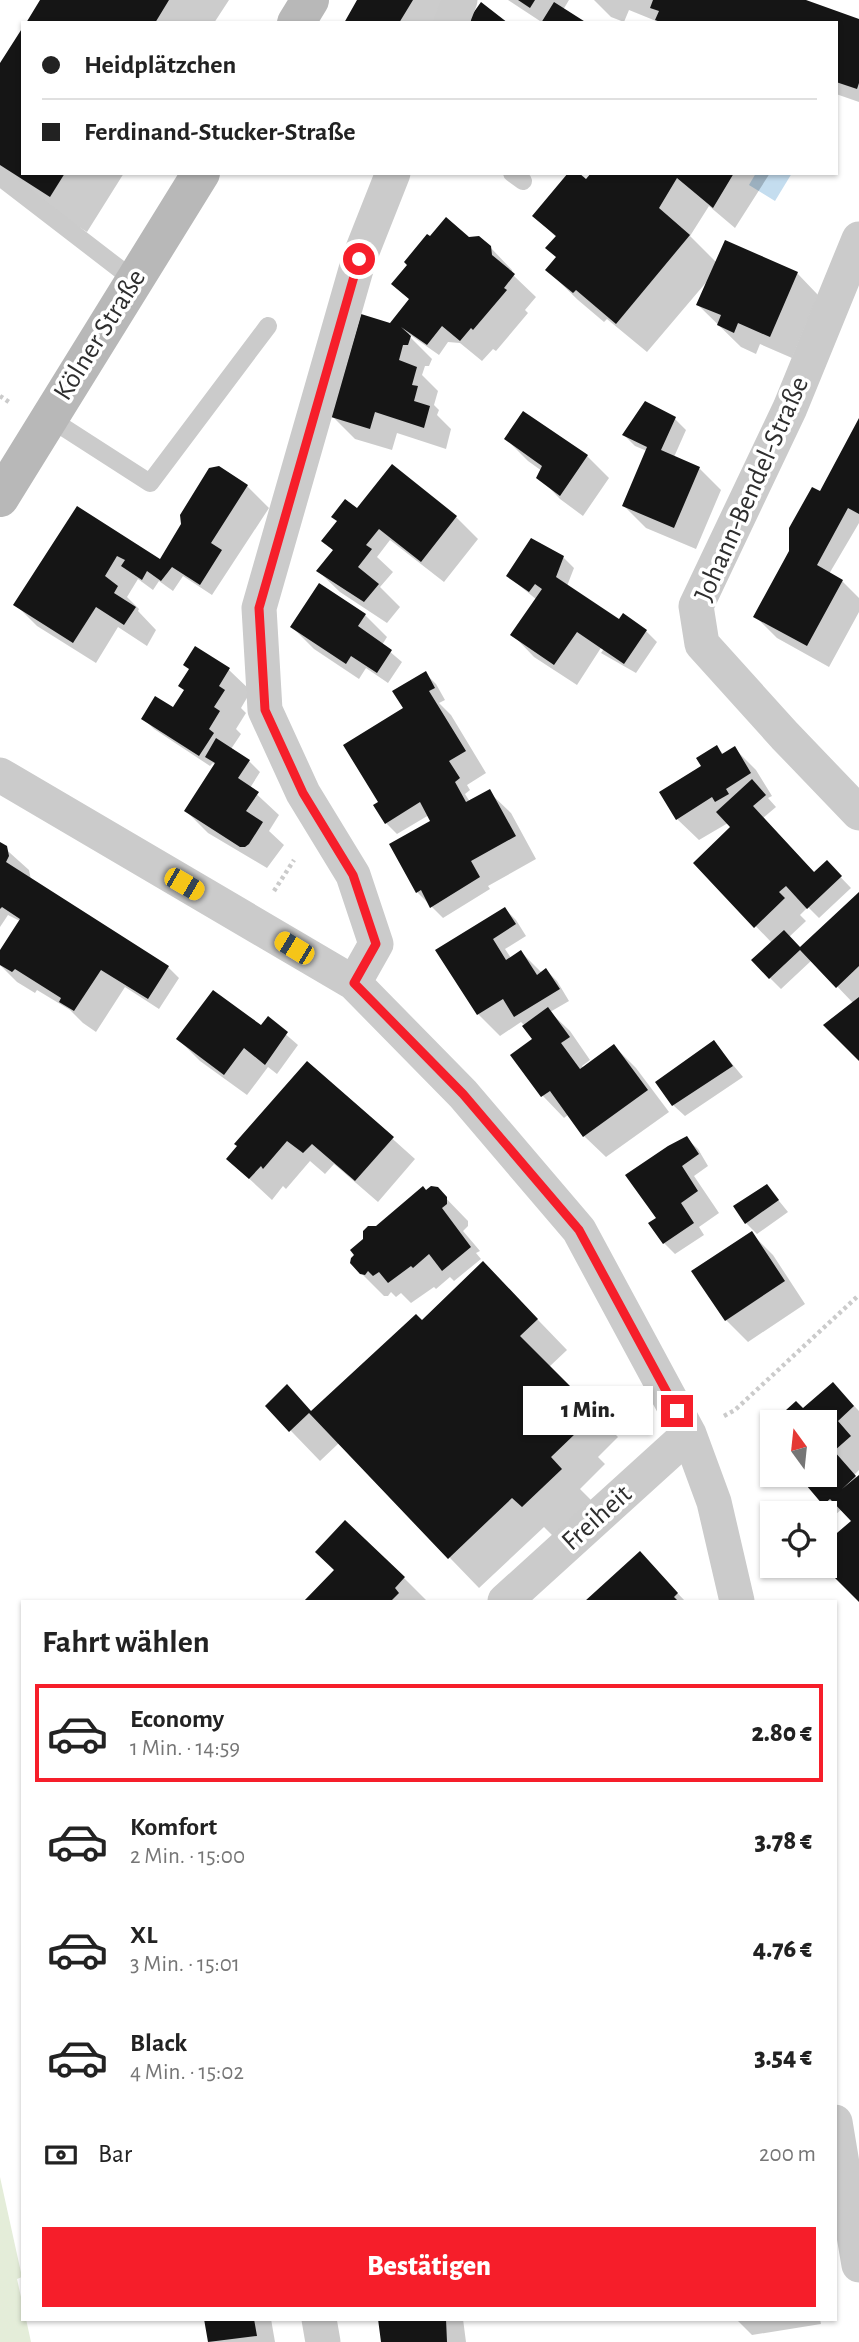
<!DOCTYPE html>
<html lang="de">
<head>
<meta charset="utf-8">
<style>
	body { margin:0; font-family:"Alegreya Sans",sans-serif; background:#f2f2f2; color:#222; height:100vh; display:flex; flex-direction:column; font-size:26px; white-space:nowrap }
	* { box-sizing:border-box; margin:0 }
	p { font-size:23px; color:#767676 }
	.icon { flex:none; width:38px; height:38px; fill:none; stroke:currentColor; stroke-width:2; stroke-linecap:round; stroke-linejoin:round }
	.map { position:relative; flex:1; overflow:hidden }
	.details { position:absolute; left:21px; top:1600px; width:816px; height:721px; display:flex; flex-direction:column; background:#fff; border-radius:0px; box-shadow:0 2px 5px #0004 }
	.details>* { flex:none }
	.guide { position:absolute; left:21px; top:21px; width:817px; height:154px; border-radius:0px; box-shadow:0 2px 5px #0004; display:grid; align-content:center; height:154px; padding:0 21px; background:#fff }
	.needle { width:46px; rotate:345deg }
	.tools { position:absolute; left:760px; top:1410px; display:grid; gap:14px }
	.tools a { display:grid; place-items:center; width:77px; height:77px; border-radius:0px; background:#fff; box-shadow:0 2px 5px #0004; font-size:35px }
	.end { position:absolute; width:32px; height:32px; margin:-16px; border:9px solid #f61e2a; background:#fff; box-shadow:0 0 0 4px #fff }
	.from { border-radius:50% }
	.bubble { position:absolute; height:49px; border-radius:0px; background:#fff; box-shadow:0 2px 5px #0004; font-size:23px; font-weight:800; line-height:49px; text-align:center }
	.car { position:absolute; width:21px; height:42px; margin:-21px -10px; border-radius:9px; box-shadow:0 0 5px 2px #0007; background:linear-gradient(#f5c518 24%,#345 0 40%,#f5c518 0 76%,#345 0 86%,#f5c518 0) }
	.guide b { display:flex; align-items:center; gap:24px; height:66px; font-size:26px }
	.guide b+b { border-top:2px solid #e0e0e0 }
	.guide i { width:18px; height:18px; background:#222 }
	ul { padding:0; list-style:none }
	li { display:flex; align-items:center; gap:21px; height:98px; margin:0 14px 10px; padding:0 7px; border:4px solid transparent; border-radius:0px }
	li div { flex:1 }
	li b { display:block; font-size:26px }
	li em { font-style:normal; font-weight:800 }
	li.on { border-color:#f61e2a }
	li>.icon { width:63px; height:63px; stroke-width:1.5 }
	h2 { padding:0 21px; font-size:32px; line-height:84px }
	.pay { display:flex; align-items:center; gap:18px; height:77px; padding:0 21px; font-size:26px }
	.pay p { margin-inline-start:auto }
	.button { display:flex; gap:14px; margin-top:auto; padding:14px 21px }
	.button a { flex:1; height:80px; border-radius:0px; background:#f61e2a; color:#fff; font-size:28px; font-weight:800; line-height:80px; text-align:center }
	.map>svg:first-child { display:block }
</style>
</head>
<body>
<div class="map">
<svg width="859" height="2342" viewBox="0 0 859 2342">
	<rect width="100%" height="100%" fill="#fff"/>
	<!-- green -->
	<path fill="#e4edd9" d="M0,2177l22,100 -5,2 6,27v13h3l5,23h-31z"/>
	<!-- water -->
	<path fill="#c4ddef" d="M756,173h36l-17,28 -26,-16z"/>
	<!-- shadow -->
	<path fill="#0003" d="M42,0h187l-15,23h-186z
		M359,0h89l-14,23h-88z
		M508,0h61l-6,10 -20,13z
		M594,0h207l58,21v81l-23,-8v-71h-175l-32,-13 -5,12 -13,-5z
		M0,66l23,107h101l-37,59 -87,-55z
		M594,173h176l-35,55 -26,-22 -19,30 27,27 80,10 21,22 -26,63 -32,-14 -4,10 -15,-7 -43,-42 11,-26 -62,73 -40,-33 -3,3 -26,-22 -31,-30 10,-12v-20l-22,-22 51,-35z
		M469,238l21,9 22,23 1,5 23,22 -11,13 3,3 -32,38 -3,-2 -11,12 -22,-18 -12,-1 -9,13 -30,-21 -1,1 24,24 -3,7h-4l-3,9 16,16 -4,14 5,5 -2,5 14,14 -5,20 -49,-16 -5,17 -37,-11 -22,-22 64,-90 13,-27 -17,-16z
		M675,419l11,11 -12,27 25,11 22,22 -25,59 -50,-21 -22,-22 23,-55 -12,-5 -11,-11z
		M859,421v102l-30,51 13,7 17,17v14l-30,55 -52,-29 -22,-22z
		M506,439l81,17 22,22 -26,38 -23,-17 -21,-22 3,-6 -14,-10z
		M393,466l63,51 22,22 -34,43 -54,-42 -13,17 16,15 -13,15 20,20 -13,16 -47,-31 -22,-21 16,-20 -11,-10 34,-30z
		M247,486l22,22 -57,87 -29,-19 -10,15 -14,-10 -6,9 -15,-11 -11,18 12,12 -1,2 18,19 -9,16 -29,-19 -22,36 -59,-37 -21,-21 61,-96 83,53z
		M563,557l11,11 -7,18 53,35 26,10 11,11 -21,31 -35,-20 19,-28 -3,-2 -40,62 -43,-28 -21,-22 24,-35 -29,-24z
		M365,615l22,22 -5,8 20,17 -14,21 -22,-15 -7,11 -45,-30 -22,-22z
		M196,648l33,22 22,21 -10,17 5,5 -10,16 5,5 -10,15 18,12 11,11 -10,16 29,27 -10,16 15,14 -17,23 -59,-35 -22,-22 29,-46 -2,-2 -3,3 -56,-37 -11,-11 38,-4z
		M425,673l11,11 9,16 -6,3 12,12 35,58 -19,12 3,5 -5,4 5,8 19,-10 22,21 25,46 -48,27 2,3 -47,29 -26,-26 -25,-47 42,-23 -5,-7 -32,19 -11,-11 -6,-20 25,-95z
		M717,747l7,8 10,-7 22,22 16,26 -4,2 8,9 -13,11 52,55 12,-10 24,25 -32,30 -11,-11 -8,8 6,6 -17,16 12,12 58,-53v163l-5,-55 -42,-44 -31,29 -11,-11 2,-35 -77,-80 38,-35 -5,-5 -29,17 -22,-21 26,-52z
		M0,844l29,26 2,10 137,87 11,11 -20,31 -34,-22 -29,45 -13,-9 -13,-13 -33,-20 -2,3 -18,-11 -17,-17v-12l20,-32 -12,-6 -8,12z
		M505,909l11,11 10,16 -21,13 6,9 10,-6 21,21 4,-3 11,11 12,20 -19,11 20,19 20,29 -8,6 2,3 30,-23 22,22 33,44 -63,45 -22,-21 -15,-22 -5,4 -21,-22 -30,-40 21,-16 -9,-14 -4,-4 -21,14 -22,-22 -41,-63z
		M268,1019l30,26 -21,29 -9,-7 -21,28 -47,-34 -22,-22 83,-11z
		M714,1042l29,35 -58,39 -12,-11z
		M308,1063l107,96 -37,43 -44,-38 -9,10 -15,-13 -24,28 -3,-3 -11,14 -44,-41z
		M686,1138l12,11 10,17 -14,10 25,37 -20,14 5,8 -29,19 -11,-11 -6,-24z
		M767,1186l21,26 -31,22 -11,-11z
		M437,1189l31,32v5l-5,5 17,20 -4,2 5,6 -27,22 -4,-4 -14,12 -2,-2 -23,16 -10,-10 -5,4 -5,-5 -3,4h-4l-23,-23 16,-45 50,-36z
		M752,1234l21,21 32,49 -57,38 -22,-22z
		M513,1294l54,56 -18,17 69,70 -20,20 7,7 -25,25 11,11 -38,36 -9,-9 -65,61 -140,-145 -19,18 -53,-55 45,6 110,-90z
		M833,1384l26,27v59l-5,5 3,4 2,-2v122l-35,-33 29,-45 -11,-12 -7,6 -32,-35 21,-5v-52l-21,-13z
		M640,1554l45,47h-98z
		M336,1570l68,8 22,22 -120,1z
		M210,2319h61l4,23h-66l-3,-22z
		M380,2319h83l3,23h-82z
		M736,2319h84l1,5 -69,11z"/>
	<!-- building -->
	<path fill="#151515" d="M40,0h129l-14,23h-129z
		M357,0h56l-14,23h-55z
		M518,0h17l-5,8z
		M653,0h153l53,19v64l-2,6 -21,-7v-59h-173l-8,-3 4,-9 -9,-3z
		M481,2l27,21h-35l-4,-4z
		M554,2l33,21h-46z
		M23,27v146h42l-15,24 -50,-32v-102z
		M568,173h11l7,6 5,-6h143l-21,35 -36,-30 -18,30 31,27 -74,89 -40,-34 -3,3 -28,-23 11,-13 -11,-9 11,-12 -24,-20z
		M446,217l23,20 10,-1 12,10 1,9 23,19 -11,14 3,2 -34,40 -2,-2 -11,13 -18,-15 -15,19 -26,-18 10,9 -3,9h-5l-4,15 18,7 -5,18 6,1 -4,15 16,5 -6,22 -49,-16 -5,17 -39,-12 30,-103 29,9 19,-24 -18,-15 16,-19 -3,-3 23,-28 3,2z
		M725,240l73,32 -28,65 -32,-14 -4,10 -17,-8 4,-10 -25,-10z
		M645,401l31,16 -15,33 39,17 -26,61 -52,-22 25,-59 -25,-12z
		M523,411l65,44 -28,41 -24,-18 6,-12 -38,-27z
		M859,418v96l-11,-6 -31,57 26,15 -36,66 -54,-29 36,-66v-23l23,-41 8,4z
		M392,464l65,52 -36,46 -42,-33 -13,16 6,4 -14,18 21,17 -15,18 -48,-31 17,-21 -12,-9 16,-20 -6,-4 14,-18 12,9z
		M219,466l29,19 -37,58 11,7 -22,35 -28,-18 -11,14 -14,-10 -5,9 -21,-14 4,-6 -8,-4 -12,20 13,10 -4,7 22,14 -12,18 -28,-18 -23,36 -60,-38 64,-99 83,53 21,-35 -1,-9 29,-47z
		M531,538l33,18 -8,21 63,42 4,-6 24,17 -23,34 -47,-32 -23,33 -44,-30 32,-46 -7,-5 -6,8 -23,-16z
		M319,583l47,31 -8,12 34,24 -15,23 -26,-17 -5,8 -56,-37z
		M195,646l35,22 -11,18 6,4 -11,17 6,4 -11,18 5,4 -15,23 -58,-37 14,-23 18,11 11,-17 -6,-4 11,-17 -6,-4z
		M426,671l9,17 -6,3 37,60 -17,10 11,17 -5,4 11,20 24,-13 26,47 -45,25 9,16 -50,31 -9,-18 -5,3 -27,-49 41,-23 -10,-19 -35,22 -12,-19 5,-3 -35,-57 60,-37 -11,-17z
		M216,738l34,22 -12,18 21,14 -13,19 17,11 -14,22 -4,3h-5l-56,-36 31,-48 -10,-6z
		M717,745l5,9 13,-8 16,27 -25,16 3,5 -14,8 -3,-5 -36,23 -17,-28 42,-26 -5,-8z
		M752,779l14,16 -13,11 61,66 13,-12 15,16 -35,33 -21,-23 -7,6 6,6 -31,30 -61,-65 37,-36 -14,-15z
		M0,842l7,4 2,10 -3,6 163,104 -21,33 -47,-29 -27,41 -15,-9 2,-4 -46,-29 -3,3 -12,-7v-15l20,-31 -18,-12 -2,2z
		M859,892v74l-23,22 -36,-38 -31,29 -18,-19 33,-30 16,17z
		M505,907l11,17 -23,15 13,21 15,-10 16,25 9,-7 14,21 -46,28 -11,-18 -26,16 -42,-65z
		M213,990l48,35 7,-9 20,16 -23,33 -21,-17 -20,27 -48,-36z
		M859,997v64l-36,-36z
		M548,1007l22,30 -9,6 19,26 34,-25 34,46 -65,47 -33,-46 -9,6 -31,-42 22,-16 -10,-13z
		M714,1040l19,26 -61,40 -17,-24z
		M307,1061l87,76 -39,44 -43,-37 -9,9 -16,-12 -24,28 -2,-3 -12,13 -23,-20 11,-13 -3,-2z
		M687,1136l12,18 -17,12 16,25 -17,12 13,20 -31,21 -15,-21 8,-5 -31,-43 43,-29z
		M767,1184l12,16 -34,24 -12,-18z
		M423,1186l3,4 5,-4 7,1 9,10v7l-5,4 29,39 -29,24 -13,-17 -16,14 -2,-2 -23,17 -9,-11 -6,4 -5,-5 -3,4 -5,-1 -10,-11 1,-5 3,-3 -4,-5 13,-11v-8l5,-5h8z
		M752,1231l33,50 -60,40 -34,-50z
		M483,1261l55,58 -18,17 70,70 -21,20 7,7 -25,24 11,12 -40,38 -10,-9 -64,61 -139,-146 -20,19 -24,-26 22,-22 24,27 105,-97 6,6z
		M833,1382l21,24 -16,15 13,15 -17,15 22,25 -14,13 17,-14v127l-35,-35v-23l27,-23 -21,-22 -7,6 -22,-26 4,-4h19v-52h-37l6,-6 -7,-7 10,-9 7,7z
		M345,1520l60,57 -10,11 4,5 -8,8h-87l30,-31 -19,-18z
		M640,1551l38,42 -4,4 4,4h-93z
		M204,2319h50l3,17 -49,6z
		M378,2319h68l1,23h-66z"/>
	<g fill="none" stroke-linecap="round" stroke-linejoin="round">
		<!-- path -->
		<path stroke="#cbcbcb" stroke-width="4.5" stroke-dasharray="3.5 3.5" stroke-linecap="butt" d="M0,396l9,6
			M274,891l20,-31
			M724,1416l11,-6 124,-115"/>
		<!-- service -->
		<path stroke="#cbcbcb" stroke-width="18" d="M512,173l11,8
			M0,177l134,103
			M49,418l101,65 118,-157"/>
		<!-- minor -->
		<path stroke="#cbcbcb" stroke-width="35" d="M451,23l9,-23
			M859,239l-69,169 -94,198 6,38 83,92 74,77
			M0,775l354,208 109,111 116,136 110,204 25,68 23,99
			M354,983l22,-39 -23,-69 -50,-82 -38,-83 -6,-102 100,-349 34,-86
			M505,1601l184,-167
			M835,2122l24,143
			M319,2319l4,23"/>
		<!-- secondary -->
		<path stroke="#b8b8b8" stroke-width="38" d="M296,23l14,-23
			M0,498l201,-325"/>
	</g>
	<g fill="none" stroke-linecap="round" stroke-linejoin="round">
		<!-- route -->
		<path stroke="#f61e2a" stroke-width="9" d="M359,259l-100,349 6,102 38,83 50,82 23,69 -22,39 109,111 116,136 98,181"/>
	</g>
	<g text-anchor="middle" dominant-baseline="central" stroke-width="7" stroke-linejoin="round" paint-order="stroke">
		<!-- street labels -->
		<g font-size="28" fill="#2e2e2e" stroke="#fff">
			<text transform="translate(100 335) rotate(-58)">Kölner Straße</text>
			<text transform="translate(752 489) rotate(-66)">Johann-Bendel-Straße</text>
			<text transform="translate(597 1518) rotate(-42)">Freiheit</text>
		</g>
	</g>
</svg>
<div class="tools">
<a><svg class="needle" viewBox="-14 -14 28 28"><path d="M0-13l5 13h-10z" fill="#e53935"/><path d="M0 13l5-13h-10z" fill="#767676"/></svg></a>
<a><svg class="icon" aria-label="locate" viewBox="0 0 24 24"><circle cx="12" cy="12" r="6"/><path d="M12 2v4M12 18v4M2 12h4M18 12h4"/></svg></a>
</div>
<i class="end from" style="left:359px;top:259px"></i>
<i class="end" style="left:677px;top:1411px"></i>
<div class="bubble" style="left:523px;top:1386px;width:130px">1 Min.</div>
<i class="car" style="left:184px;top:884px;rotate:120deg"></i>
<i class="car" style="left:294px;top:948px;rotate:301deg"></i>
<div class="guide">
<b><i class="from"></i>Heidplätzchen</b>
<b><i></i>Ferdinand-Stucker-Straße</b>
</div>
<section class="details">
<h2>Fahrt wählen</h2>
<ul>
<li class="on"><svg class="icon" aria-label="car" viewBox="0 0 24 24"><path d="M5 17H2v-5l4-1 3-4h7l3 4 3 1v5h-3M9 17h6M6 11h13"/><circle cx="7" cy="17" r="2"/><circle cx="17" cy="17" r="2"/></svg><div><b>Economy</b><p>1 Min. · 14:59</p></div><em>2.80 €</em></li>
<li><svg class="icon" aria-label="car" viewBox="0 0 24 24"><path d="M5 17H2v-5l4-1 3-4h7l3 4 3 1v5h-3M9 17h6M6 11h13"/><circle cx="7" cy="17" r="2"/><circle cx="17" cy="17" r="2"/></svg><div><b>Komfort</b><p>2 Min. · 15:00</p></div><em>3.78 €</em></li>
<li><svg class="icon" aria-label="car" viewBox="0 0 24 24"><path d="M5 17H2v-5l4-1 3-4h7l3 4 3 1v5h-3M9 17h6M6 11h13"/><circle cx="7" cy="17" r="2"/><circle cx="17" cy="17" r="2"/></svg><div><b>XL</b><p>3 Min. · 15:01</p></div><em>4.76 €</em></li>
<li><svg class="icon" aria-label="car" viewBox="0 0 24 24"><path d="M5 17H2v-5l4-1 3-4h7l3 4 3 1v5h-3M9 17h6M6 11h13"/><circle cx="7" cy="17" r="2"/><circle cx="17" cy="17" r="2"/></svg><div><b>Black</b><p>4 Min. · 15:02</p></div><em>3.54 €</em></li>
</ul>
<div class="pay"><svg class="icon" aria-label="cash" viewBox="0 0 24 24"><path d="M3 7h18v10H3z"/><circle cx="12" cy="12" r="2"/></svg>Bar<p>200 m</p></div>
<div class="button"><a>Bestätigen</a></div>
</section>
</div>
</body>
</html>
